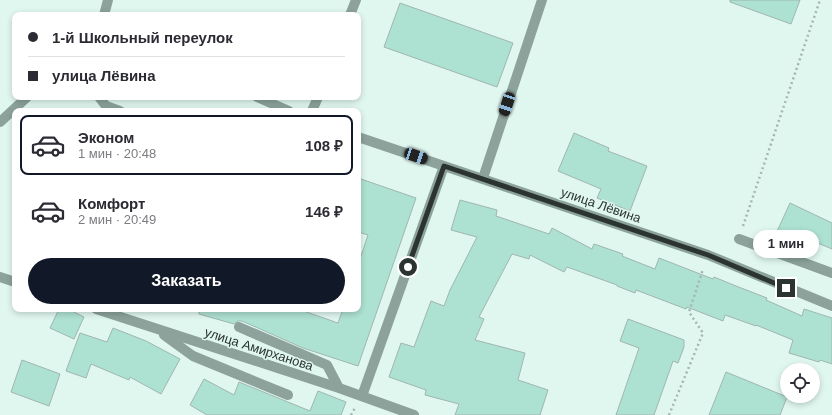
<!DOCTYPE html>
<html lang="ru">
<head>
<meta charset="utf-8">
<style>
	body { margin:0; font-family:Helvetica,sans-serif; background:#f2f2f3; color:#2b2b33; height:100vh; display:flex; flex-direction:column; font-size:15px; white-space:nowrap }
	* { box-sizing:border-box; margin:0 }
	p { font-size:13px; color:#7c7c81 }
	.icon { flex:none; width:22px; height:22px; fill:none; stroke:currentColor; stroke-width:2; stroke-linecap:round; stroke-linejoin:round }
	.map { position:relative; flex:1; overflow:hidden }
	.sheet { position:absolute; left:12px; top:108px; width:349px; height:204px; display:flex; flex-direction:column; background:#fff; border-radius:8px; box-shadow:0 2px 6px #0003 }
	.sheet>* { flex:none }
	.hud { position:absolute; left:12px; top:12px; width:349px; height:88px; border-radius:8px; box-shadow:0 2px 6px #0003; display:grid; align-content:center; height:88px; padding:0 16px; background:#fff }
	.fabs { position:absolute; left:780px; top:363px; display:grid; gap:8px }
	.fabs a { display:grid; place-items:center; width:40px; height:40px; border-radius:50%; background:#fff; box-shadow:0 2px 6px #0003; font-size:20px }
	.end { position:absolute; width:18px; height:18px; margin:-9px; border:5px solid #2b3431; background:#fff; box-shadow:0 0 0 2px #fff }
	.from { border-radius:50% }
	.bubble { position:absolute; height:28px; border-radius:14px; background:#fff; box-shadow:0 2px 6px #0003; font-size:13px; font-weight:700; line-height:28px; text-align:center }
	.car { position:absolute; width:12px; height:24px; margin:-12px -6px; border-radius:5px; box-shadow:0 0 3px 1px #0007; background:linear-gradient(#222 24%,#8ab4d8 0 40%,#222 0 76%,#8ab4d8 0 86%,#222 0) }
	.hud b { display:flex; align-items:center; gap:14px; height:38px; font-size:15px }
	.hud b+b { border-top:1px solid #e1e1e2 }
	.hud i { width:10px; height:10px; background:#2b2b33 }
	ul { padding:7px 0 0; list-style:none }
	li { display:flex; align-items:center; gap:12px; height:60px; margin:0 8px 6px; padding:0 8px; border:2px solid transparent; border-radius:8px }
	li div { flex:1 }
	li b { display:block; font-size:15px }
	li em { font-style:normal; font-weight:700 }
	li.active { border-color:#111827 }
	li>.icon { width:36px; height:36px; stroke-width:1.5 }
	.primary-button { display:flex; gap:8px; margin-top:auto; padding:8px 16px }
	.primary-button a { flex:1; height:46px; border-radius:24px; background:#111827; color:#fff; font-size:16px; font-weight:700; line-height:46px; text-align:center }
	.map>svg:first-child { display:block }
</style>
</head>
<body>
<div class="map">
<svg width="832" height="415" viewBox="0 0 832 415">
	<rect width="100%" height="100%" fill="#e0f7f0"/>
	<!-- building -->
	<path fill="#ade1d2" stroke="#a0b6b0" d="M730,0h70l-9,24 -61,-22z
		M400,3l113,40 -16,44 -113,-40z
		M574,133l35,15 -1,3 39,15 -17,45 -33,-13 4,-9 -43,-18z
		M358,178l58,20 -58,168 -55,-18 -61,-27h-4l-4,3 -35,-10v-5h99l40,14 5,-14h15v-44l10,-30 -10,-3z
		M460,200l37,10 -1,6 53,18 3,-6 40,21 2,-5 29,10 -1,2 33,13 4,-11 54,21 1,-2 22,9 31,12 -1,2 36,16 2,-7 28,9v46l-12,-4 -1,2 -30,-9 4,-13 -37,-15v1l-31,-11 -2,6 -36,-14 -1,2 -50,-19 -1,3 -18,-7v-1l-50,-18 -3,5 -34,-17 -1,4 -17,-5 -33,63 5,2 -9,21 50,13 -7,27 30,10 -8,25h-85l4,-11 -34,-9 1,-5 -37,-13 12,-34 13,4 17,-46 13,5 6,-16 27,-53 -26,-7z
		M790,203l42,20v26l-26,-11 -6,12 -26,-12z
		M59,309h9l16,8 -10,22 -24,-11z
		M628,319l56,21v7l-6,16 -5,-2 -19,54h-38l23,-67 -19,-7z
		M113,328l33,13 34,18 -19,35 -31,-17 -1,3 -38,-16 -5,14 -20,-7 14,-38 27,9z
		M22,360l38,14 -11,32 -38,-14z
		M726,372l61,25 -7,18h-71z
		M204,379l30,16 5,-13 71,29 8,-20 28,11 -5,13h-134l-17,-10z"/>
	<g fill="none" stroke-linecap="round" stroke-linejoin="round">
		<!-- path -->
		<path stroke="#a4b6b1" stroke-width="2.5" stroke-dasharray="2 3" stroke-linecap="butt" d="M743,226l77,-226
			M351,415l4,-7
			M669,415l34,-82 -14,-21 14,-43"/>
		<!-- minor -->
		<path stroke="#8ca29b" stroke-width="10" d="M104,15l4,-15
			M350,15l6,-15
			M99,97l7,9 14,5
			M257,97l32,14
			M312,111l6,-14
			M0,122l27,-25
			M358,137l350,118 124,51
			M483,178l59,-178
			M739,239l93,34
			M0,277l15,5
			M96,309l243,79 75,27
			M239,327l88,38 12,23
			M164,335l29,21 95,39
			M362,396l82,-230"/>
	</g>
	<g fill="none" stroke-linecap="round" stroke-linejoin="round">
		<!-- route -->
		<path stroke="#2b3431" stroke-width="5" d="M408,267l36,-101 264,89 78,33"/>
	</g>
	<g text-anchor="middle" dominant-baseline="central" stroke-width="3" stroke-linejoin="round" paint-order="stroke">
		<!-- street labels -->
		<g font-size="13" fill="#2b3431" stroke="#e0f7f0">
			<text transform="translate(601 205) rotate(19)">улица Лёвина</text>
			<text transform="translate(259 349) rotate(18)">улица Амирханова</text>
		</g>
	</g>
</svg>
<div class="fabs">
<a><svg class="icon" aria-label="locate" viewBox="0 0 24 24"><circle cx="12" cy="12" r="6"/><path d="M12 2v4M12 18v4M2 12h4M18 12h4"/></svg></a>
</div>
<i class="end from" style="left:408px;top:267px"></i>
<i class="end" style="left:786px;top:288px"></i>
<div class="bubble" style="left:753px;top:230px;width:66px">1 мин</div>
<i class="car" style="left:507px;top:104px;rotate:198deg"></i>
<i class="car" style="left:416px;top:156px;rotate:109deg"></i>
<div class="hud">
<b><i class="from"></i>1-й Школьный переулок</b>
<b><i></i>улица Лёвина</b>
</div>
<section class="sheet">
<ul>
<li class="active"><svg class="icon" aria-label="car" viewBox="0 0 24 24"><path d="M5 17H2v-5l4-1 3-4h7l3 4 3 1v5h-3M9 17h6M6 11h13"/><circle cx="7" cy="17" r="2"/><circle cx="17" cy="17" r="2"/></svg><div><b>Эконом</b><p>1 мин · 20:48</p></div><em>108 ₽</em></li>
<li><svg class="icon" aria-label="car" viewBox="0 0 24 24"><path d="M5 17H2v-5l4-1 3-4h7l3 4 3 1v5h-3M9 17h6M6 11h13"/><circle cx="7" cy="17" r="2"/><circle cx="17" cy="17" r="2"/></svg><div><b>Комфорт</b><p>2 мин · 20:49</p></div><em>146 ₽</em></li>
</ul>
<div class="primary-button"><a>Заказать</a></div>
</section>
</div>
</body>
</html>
